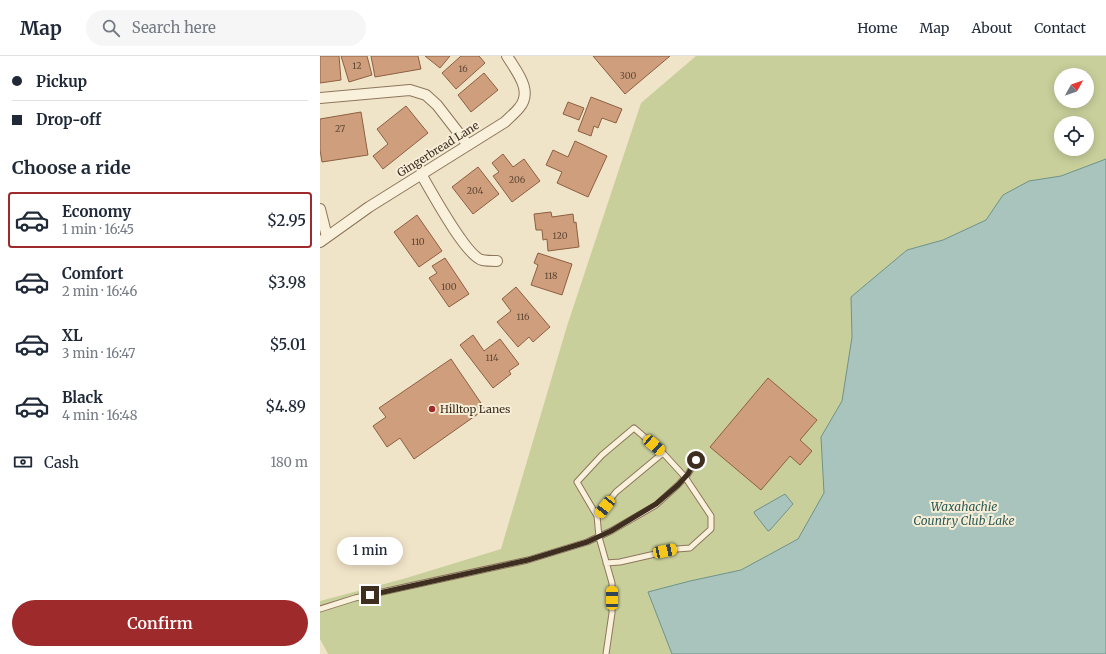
<!DOCTYPE html>
<html lang="en">
<head>
<meta charset="utf-8">
<style>
	body { margin:0; font-family:Merriweather,serif; background:#f6f6f7; color:#1f2937; height:100vh; display:flex; flex-direction:column; font-size:15px; white-space:nowrap }
	* { box-sizing:border-box; margin:0 }
	p { font-size:13px; color:#747a83 }
	.icon { flex:none; width:22px; height:22px; fill:none; stroke:currentColor; stroke-width:2; stroke-linecap:round; stroke-linejoin:round }
	.map { position:relative; flex:1; overflow:hidden }
	.drawer { display:flex; flex-direction:column; background:#fff; width:320px }
	.drawer>* { flex:none }
	.hud { display:grid; align-content:center; height:88px; padding:0 12px; background:#fff }
	.needle { width:26px; rotate:50deg }
	.controls { position:absolute; left:734px; top:12px; display:grid; gap:8px }
	.controls a { display:grid; place-items:center; width:40px; height:40px; border-radius:50%; background:#fff; box-shadow:0 2px 10px #0003; font-size:20px }
	.end { position:absolute; width:18px; height:18px; margin:-9px; border:5px solid #3d2e20; background:#fff; box-shadow:0 0 0 2px #fff }
	.from { border-radius:50% }
	.bubble { position:absolute; height:28px; border-radius:14px; background:#fff; box-shadow:0 2px 10px #0003; font-size:13px; font-weight:600; line-height:28px; text-align:center }
	.car { position:absolute; width:12px; height:24px; margin:-12px -6px; border-radius:5px; box-shadow:0 0 3px 1px #0007; background:linear-gradient(#f5c518 24%,#345 0 40%,#f5c518 0 76%,#345 0 86%,#f5c518 0) }
	.hud b { display:flex; align-items:center; gap:14px; height:38px; font-size:15px }
	.hud b+b { border-top:1px solid #e0e1e3 }
	.hud i { width:10px; height:10px; background:#1f2937 }
	ul { padding:0; list-style:none }
	li { display:flex; align-items:center; gap:12px; height:56px; margin:0 8px 6px; padding:0 4px; border:2px solid transparent; border-radius:4px }
	li div { flex:1 }
	li b { display:block; font-size:15px }
	li em { font-style:normal; font-weight:600 }
	li.current { border-color:#9e2a2b }
	li>.icon { width:36px; height:36px; stroke-width:1.5 }
	h2 { padding:0 12px; font-size:18px; line-height:48px }
	.pay { display:flex; align-items:center; gap:10px; height:44px; padding:0 12px; font-size:15px }
	.pay p { margin-inline-start:auto }
	.button { display:flex; gap:8px; margin-top:auto; padding:8px 12px }
	.button a { flex:1; height:46px; border-radius:24px; background:#9e2a2b; color:#fff; font-size:16px; font-weight:600; line-height:46px; text-align:center }
	header { display:flex; align-items:center; gap:24px; box-sizing:border-box; height:56px; padding:0 20px; background:#fff; border-bottom:1px solid #e0e1e3 }
	header strong { font-size:19px }
	nav { display:flex; gap:22px; margin-inline-start:auto; font-size:14px }
	.search { width:280px; height:36px; background:#f6f6f7; display:flex; align-items:center; gap:10px; box-sizing:border-box; padding:0 14px; border-radius:22px; color:#747a83; font-size:15px }
	main { display:flex; flex:1; min-height:0 }
	.map>svg:first-child { display:block }
</style>
</head>
<body>
<header>
<strong>Map</strong>
<div class="search"><svg class="icon" aria-label="search" viewBox="0 0 24 24"><circle cx="10" cy="10" r="6"/><path d="M15 15l6 6"/></svg>Search here</div>
<nav><a>Home</a><a>Map</a><a>About</a><a>Contact</a></nav>
</header>
<main>
<section class="drawer">
<div class="hud">
<b><i class="from"></i>Pickup</b>
<b><i></i>Drop-off</b>
</div>
<h2>Choose a ride</h2>
<ul>
<li class="current"><svg class="icon" aria-label="car" viewBox="0 0 24 24"><path d="M5 17H2v-5l4-1 3-4h7l3 4 3 1v5h-3M9 17h6M6 11h13"/><circle cx="7" cy="17" r="2"/><circle cx="17" cy="17" r="2"/></svg><div><b>Economy</b><p>1 min · 16:45</p></div><em>$2.95</em></li>
<li><svg class="icon" aria-label="car" viewBox="0 0 24 24"><path d="M5 17H2v-5l4-1 3-4h7l3 4 3 1v5h-3M9 17h6M6 11h13"/><circle cx="7" cy="17" r="2"/><circle cx="17" cy="17" r="2"/></svg><div><b>Comfort</b><p>2 min · 16:46</p></div><em>$3.98</em></li>
<li><svg class="icon" aria-label="car" viewBox="0 0 24 24"><path d="M5 17H2v-5l4-1 3-4h7l3 4 3 1v5h-3M9 17h6M6 11h13"/><circle cx="7" cy="17" r="2"/><circle cx="17" cy="17" r="2"/></svg><div><b>XL</b><p>3 min · 16:47</p></div><em>$5.01</em></li>
<li><svg class="icon" aria-label="car" viewBox="0 0 24 24"><path d="M5 17H2v-5l4-1 3-4h7l3 4 3 1v5h-3M9 17h6M6 11h13"/><circle cx="7" cy="17" r="2"/><circle cx="17" cy="17" r="2"/></svg><div><b>Black</b><p>4 min · 16:48</p></div><em>$4.89</em></li>
</ul>
<div class="pay"><svg class="icon" aria-label="cash" viewBox="0 0 24 24"><path d="M3 7h18v10H3z"/><circle cx="12" cy="12" r="2"/></svg>Cash<p>180 m</p></div>
<div class="button"><a>Confirm</a></div>
</section>
<div class="map">
<svg width="786" height="598" viewBox="0 0 786 598">
	<rect width="100%" height="100%" fill="#f0e4c8"/>
	<!-- green -->
	<path fill="#c9cf9b" fill-rule="evenodd" d="M376,0h410v598h-778l-8,-15v-38l83,-22 98,-30 66,-223 74,-223zM741,19h26v26h-26zM741,67h26v26h-26z"/>
	<!-- water -->
	<path fill="#a9c4bc" stroke="#6f938a" d="M786,103v495h-434l-24,-62 42,-11 51,-11 57,-31 26,-46 -3,-56 21,-36 10,-64 -1,-40 56,-47 36,-10 43,-20 17,-25 26,-14 32,-5z
		M465,438l8,10 -23,26 -2,1 -14,-18 1,-2z"/>
	<!-- building -->
	<path fill="#cf9f7d" stroke="#8d5f41" d="M0,0h19l2,24 -21,3z
		M21,0h26l5,19 -23,7z
		M51,0h47l3,13 -46,8z
		M105,0h25l-10,12z
		M141,0h18l6,7 -29,26 -14,-16z
		M273,0h77l-45,38z
		M164,17l14,17 -27,22 -13,-17z
		M271,41l31,12 -6,14 -14,-5 -4,10 -4,-2 -3,10 -13,-5z
		M248,46l16,6 -5,12 -16,-6z
		M86,50l22,27 -45,36 -10,-13 15,-12 -11,-15z
		M41,56l7,43 -46,7 -2,-12v-31z
		M255,85l32,15 -19,41 -31,-14 5,-11 -16,-7 7,-15 15,7z
		M183,98l10,13 11,-8 16,22 -28,21 -19,-26 6,-4 -7,-9z
		M158,111l21,27 -26,20 -21,-27z
		M231,156l1,5 21,-3 1,9 2,-1 3,25 -31,4 -1,-12 -4,1 -1,-10h-6l-2,-16z
		M97,159l25,36 -23,16 -25,-35z
		M218,197l34,11 -10,31 -31,-10 7,-20 -4,-2z
		M125,202l24,36 -20,13 -20,-29 8,-5 -5,-7z
		M196,231l34,40 -17,15 -4,-5 -11,10 -21,-25 14,-11 -9,-12z
		M153,279l11,16 16,-12 19,25 -10,7 2,3 -18,14 -33,-43z
		M131,303l34,50 -71,50 -14,-21 -13,9 -14,-21 13,-9 -7,-9z
		M448,322l49,42 -17,20 12,11 -12,14 -10,-9 -29,34 -51,-43z"/>
	<g fill="none" stroke-linecap="round" stroke-linejoin="round">
		<!-- lane casing -->
		<g stroke="#8d765c" stroke-width="7">
			<path id="lane" d="M277,460l19,-24 47,-39
				M286,507l14,-1 57,-13 13,-1 21,-19v-13l-26,-39 -22,-24 -29,-25 -32,27 -25,27 20,34 2,21 13,46v30l-6,41
				M0,553l35,-11 173,-38 59,-18 24,-11 45,-26 22,-20 10,-11 8,-13"/>
		</g>
		<!-- street casing -->
		<g stroke="#8d765c" stroke-width="12">
			<path id="street" d="M0,42l90,-8 16,5 11,10 31,40
				M101,118c10,17 45,82 61,86 4,1 10,1 15,1
				M0,153l7,28
				M0,186l49,-35 136,-85c5,-5 10,-9 14,-14 15,-17 -3,-37 -12,-52"/>
		</g>
		<!-- lane -->
		<use href="#lane" stroke="#faf1dc" stroke-width="5"/>
		<!-- street -->
		<use href="#street" stroke="#faf1dc" stroke-width="10"/>
	</g>
	<g fill="none" stroke-linecap="round" stroke-linejoin="round">
		<!-- route -->
		<path stroke="#3d2e20" stroke-width="5" d="M50,539l158,-35 59,-18 24,-11 45,-27 22,-19 10,-11 8,-14"/>
	</g>
	<!-- markers -->
	<circle fill="#9e2a2b" stroke="#f7eed8" stroke-width="1.5" cx="112" cy="353" r="4"/>
	<g text-anchor="middle" dominant-baseline="central" stroke-width="4" stroke-linejoin="round" paint-order="stroke">
		<!-- number labels -->
		<g font-size="9" fill="#624a37">
			<text x="37" y="9">12</text>
			<text x="143" y="12">16</text>
			<text x="308" y="19">300</text>
			<text x="20" y="72">27</text>
			<text x="197" y="123">206</text>
			<text x="155" y="134">204</text>
			<text x="240" y="179">120</text>
			<text x="98" y="185">110</text>
			<text x="231" y="219">118</text>
			<text x="129" y="230">100</text>
			<text x="203" y="260">116</text>
			<text x="172" y="301">114</text>
		</g>
		<!-- street labels -->
		<g font-size="11" fill="#3d2e20" stroke="#f7eed8">
			<text transform="translate(118 93) rotate(-32)">Gingerbread Lane</text>
		</g>
		<!-- poi labels -->
		<g font-size="11" fill="#3d2e20" stroke="#f7eed8" text-anchor="start">
			<text x="120" y="353">Hilltop Lanes</text>
		</g>
		<!-- water labels -->
		<g font-size="12" font-style="italic" fill="#2f5d5a" stroke="#f7eed8">
			<text x="644" y="450">Waxahachie<tspan x="644" dy="14">Country Club Lake</tspan></text>
		</g>
	</g>
</svg>
<div class="controls">
<a><svg class="needle" viewBox="-14 -14 28 28"><path d="M0-13l5 13h-10z" fill="#e53935"/><path d="M0 13l5-13h-10z" fill="#747a83"/></svg></a>
<a><svg class="icon" aria-label="locate" viewBox="0 0 24 24"><circle cx="12" cy="12" r="6"/><path d="M12 2v4M12 18v4M2 12h4M18 12h4"/></svg></a>
</div>
<i class="end from" style="left:376px;top:404px"></i>
<i class="end" style="left:50px;top:539px"></i>
<div class="bubble" style="left:17px;top:481px;width:66px">1 min</div>
<i class="car" style="left:334px;top:389px;rotate:131deg"></i>
<i class="car" style="left:285px;top:451px;rotate:218deg"></i>
<i class="car" style="left:345px;top:495px;rotate:78deg"></i>
<i class="car" style="left:292px;top:542px;rotate:0deg"></i>
</div>
</main>
</body>
</html>
